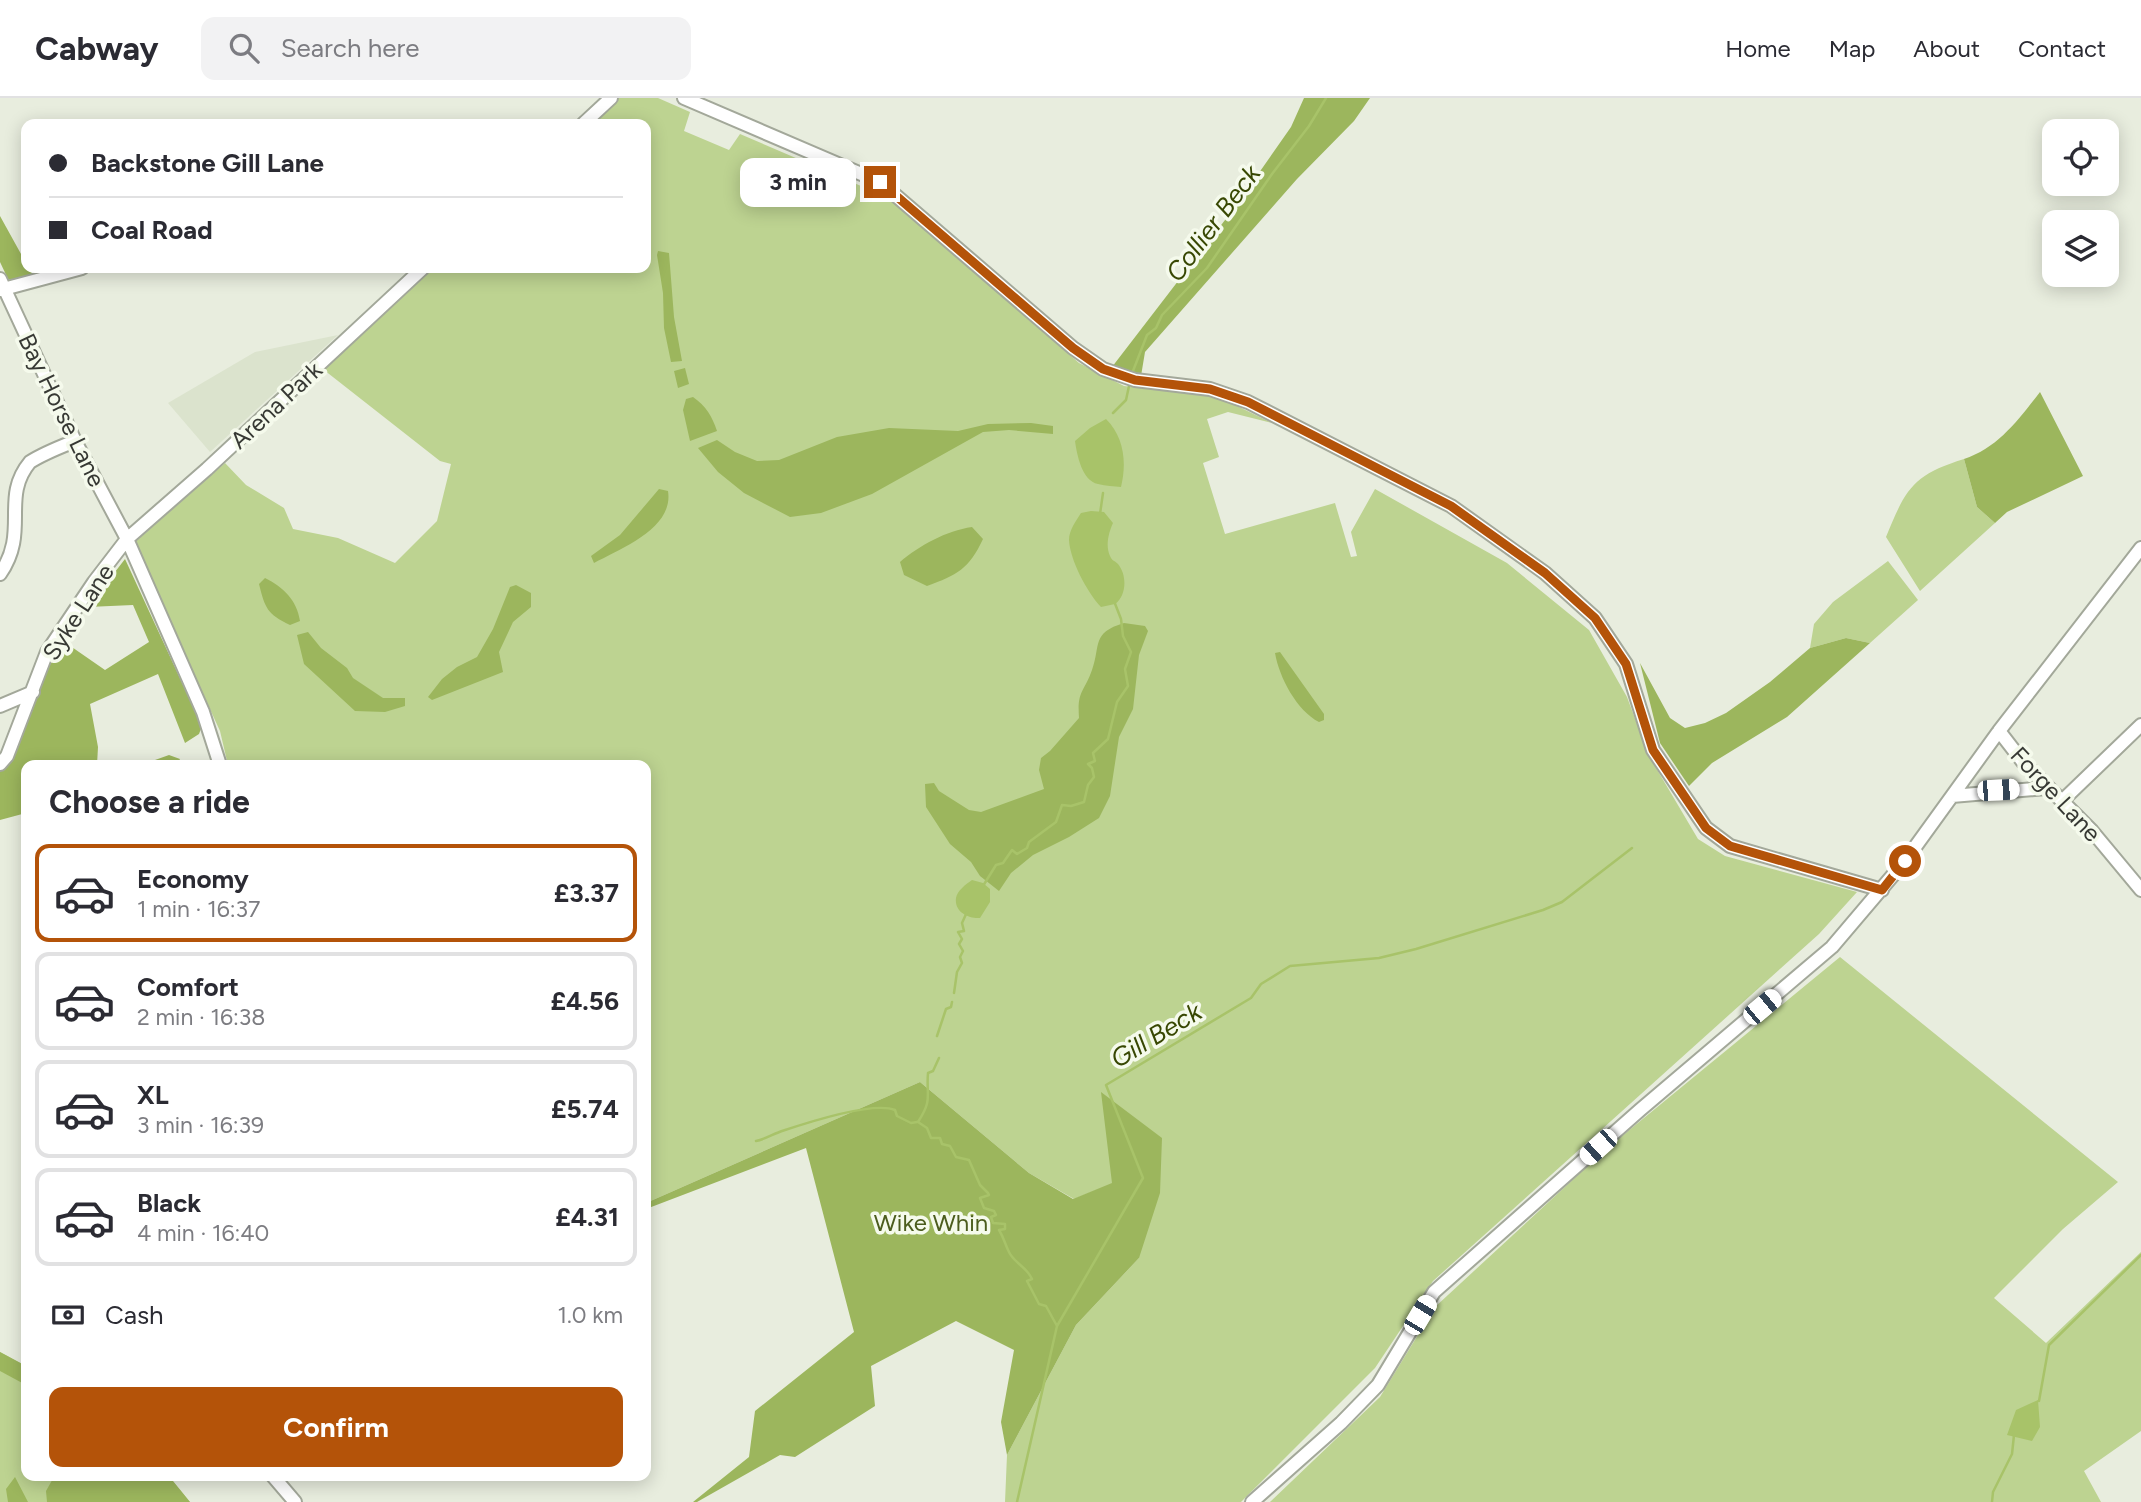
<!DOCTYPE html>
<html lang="en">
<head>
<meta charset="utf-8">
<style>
	body { margin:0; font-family:Figtree,sans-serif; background:#f2f2f3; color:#2b2b33; height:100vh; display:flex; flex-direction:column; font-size:26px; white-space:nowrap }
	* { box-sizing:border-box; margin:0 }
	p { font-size:23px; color:#7c7c81 }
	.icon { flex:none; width:38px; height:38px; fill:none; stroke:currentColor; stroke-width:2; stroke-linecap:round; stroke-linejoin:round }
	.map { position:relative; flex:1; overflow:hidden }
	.side { position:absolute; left:21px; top:662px; width:630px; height:721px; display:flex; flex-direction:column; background:#fff; border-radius:14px; box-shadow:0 4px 18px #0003 }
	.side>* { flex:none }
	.guide { position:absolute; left:21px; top:21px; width:630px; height:154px; border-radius:14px; box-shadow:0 4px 18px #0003; display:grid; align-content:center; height:154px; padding:0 28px; background:#fff }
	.controls { position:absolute; left:2042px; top:21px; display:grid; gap:14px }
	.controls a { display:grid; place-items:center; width:77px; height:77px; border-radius:14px; background:#fff; box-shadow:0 4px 18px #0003; font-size:35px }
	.end { position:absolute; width:32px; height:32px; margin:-16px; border:9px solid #b45309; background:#fff; box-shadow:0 0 0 4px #fff }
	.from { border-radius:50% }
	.bubble { position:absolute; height:49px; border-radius:14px; background:#fff; box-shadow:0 4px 18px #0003; font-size:23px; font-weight:700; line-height:49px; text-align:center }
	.car { position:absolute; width:21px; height:42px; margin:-21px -10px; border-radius:9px; box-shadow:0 0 5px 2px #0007; background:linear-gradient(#fff 24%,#345 0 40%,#fff 0 76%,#345 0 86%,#fff 0) }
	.guide b { display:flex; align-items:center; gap:24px; height:66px; font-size:26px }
	.guide b+b { border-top:2px solid #e1e1e2 }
	.guide i { width:18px; height:18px; background:#2b2b33 }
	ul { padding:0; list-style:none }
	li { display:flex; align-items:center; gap:21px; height:98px; margin:0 14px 10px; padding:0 14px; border:4px solid #e1e1e2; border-radius:14px }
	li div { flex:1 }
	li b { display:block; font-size:26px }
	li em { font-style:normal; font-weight:700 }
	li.on { border-color:#b45309 }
	li>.icon { width:63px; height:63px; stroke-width:1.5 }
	h2 { padding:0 28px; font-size:32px; line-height:84px }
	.pay { display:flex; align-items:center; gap:18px; height:77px; padding:0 28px; font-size:26px }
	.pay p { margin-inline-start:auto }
	.cta { display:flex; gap:14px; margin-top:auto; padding:14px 28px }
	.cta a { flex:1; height:80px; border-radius:14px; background:#b45309; color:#fff; font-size:28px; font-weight:700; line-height:80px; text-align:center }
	header { display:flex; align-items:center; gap:42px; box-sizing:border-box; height:98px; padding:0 35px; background:#fff; border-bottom:2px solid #e1e1e2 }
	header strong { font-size:33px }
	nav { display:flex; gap:38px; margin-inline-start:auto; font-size:24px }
	.search { width:490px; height:63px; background:#f2f2f3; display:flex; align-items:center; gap:18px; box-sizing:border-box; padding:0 24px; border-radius:14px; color:#7c7c81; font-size:26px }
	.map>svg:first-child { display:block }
</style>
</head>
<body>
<header>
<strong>Cabway</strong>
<div class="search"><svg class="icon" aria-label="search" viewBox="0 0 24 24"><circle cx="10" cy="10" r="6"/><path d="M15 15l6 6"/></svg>Search here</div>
<nav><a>Home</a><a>Map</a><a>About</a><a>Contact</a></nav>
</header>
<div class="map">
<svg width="2141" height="1404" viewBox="0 0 2141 1404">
	<rect width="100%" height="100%" fill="#e8edde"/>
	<!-- built -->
	<path fill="#dbe3cd" d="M338,237l-128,117 -42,-49 87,-51z"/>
	<!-- green -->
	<path fill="#bdd391" d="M619,0h39l32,14 -6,19 45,19 11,-16 149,64 190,165 45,23 84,10 27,9 37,18 -44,-11 -21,7 12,38 -16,6 22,71 110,-31 16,54 6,-1 -6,-24 24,-43 132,74 82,67 38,67 22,59 49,83 27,17 132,36 -38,42 -386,347 -58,87 -134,134h-236l2,-47 69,-130 63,-67 -27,-74 -38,15 -45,-26 -109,-91 -274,121v-438h-418l-8,-34 -86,-188 91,-80 21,22 38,23 9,21 45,9 57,25 42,-42 14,-57 -11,-3 -116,-91 110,-102h212v-144h-55z
		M1964,361l13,48 18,16 -75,68 -34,-54c20,-49 27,-62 78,-78z
		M1888,463l30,39 -48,43 -24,-5 -36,10 4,-24 19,-22z
		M1840,859l278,225 -55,47 -69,69 52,45 95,-91v179l-57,40 17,31h-831l110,-105 55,-90 170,-157z
		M0,1254l26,14v109h142l22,27h-190z"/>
	<!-- forest -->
	<path fill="#9cb65d" d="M1304,0h66l-16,23 -57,58 -152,173 -4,24 -29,-9 123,-160 56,-80z
		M0,118l26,47v5h3l4,7 -20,6 -5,-2 -8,-17z
		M658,153l11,2 5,64 8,44 -11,1 -7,-34 -1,-35 -6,-38z
		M685,270l4,16 -11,4 -4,-17z
		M2040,294l43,84 -76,36 -12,11 -18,-16 -13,-48c34,-11 55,-40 76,-67z
		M693,299c13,9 19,19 24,34l-27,10 -7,-31 3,-11z
		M1031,325l22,3v8l-44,-4 -26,2 -111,62 -51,19 -31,4 -46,-24 -26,-21 -20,-24 19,-8 18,12 22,9 22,-1 58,-23 52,-9 69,3 30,-7z
		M659,391l9,2c6,37 -46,57 -74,72l-3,-7 29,-21z
		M972,429l11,12c-14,30 -26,36 -56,47l-23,-11 -4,-13c20,-17 46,-31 72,-35z
		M125,461l77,167 -3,8 -14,9 -27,-69 -68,30 8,43 -1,18h-71v48l-26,7v-48l14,-16 35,-90 17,-23 39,27 44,-28 -16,-37 -45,2z
		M265,480c18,9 32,22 35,43l-10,4c-23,-11 -25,-17 -31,-41z
		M516,487l15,8v14l-18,15 -14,30 4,20 -71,28 -4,-3 14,-18 15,-12 20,-10 16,-28 17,-42z
		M1124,525l21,3 3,5 -9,24 -6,54 -14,28 -9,59 -11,22 -30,19 -36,18 -22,18 -12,18 -19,-15 -9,-14 -21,-18 -24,-37 -1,-23 9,-1 5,8 30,19 12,2 63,-23 -5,-19 2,-12 9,-7 29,-33c-2,-28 5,-25 13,-48 9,-25 -1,-37 32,-47z
		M308,534l13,16 26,20 6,10 30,20h22v8l-20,6 -30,-1 -51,-47 -7,-29z
		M1846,540l24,5 -83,74 -75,46 -23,23 -29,-43 -20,-80 30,55 15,10 20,-5 21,-10 44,-31 40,-34z
		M1280,554l44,62v6l-5,2c-22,-11 -40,-45 -44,-69z
		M169,657l11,4 -3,6h-36z
		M920,984l109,91 44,26 39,-16 -11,-91 61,46 -2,55 -21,65 -63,67 -69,130 -6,-33 13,-72 -58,-29 -85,45 4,40 -80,51 -15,-2 -83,47h-4l56,-45 6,-46 99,-79 -48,-184 -160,61v-6z
		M0,1254l26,14v19l-26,-14z
		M55,1377h113l22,27h-143l-1,-11z
		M15,1379l13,25h-20l-2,-13z"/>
	<!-- water -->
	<path fill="#a8c369" d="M1106,321c18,18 21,43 15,68 -7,-1 -15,-1 -23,-3 -16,-3 -21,-29 -23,-43l15,-13z
		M1091,413l13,1 9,11c-4,9 -8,22 -3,33 2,5 4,4 8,8 9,11 9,31 -3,40l-14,3c-14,-15 -31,-47 -32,-67 0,-10 7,-19 12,-27z
		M972,782l11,3 7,6v13l-10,16c-11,1 -26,-6 -24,-20 1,-7 10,-14 16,-18z
		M2038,1302l2,27 -8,14 -25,-6 9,-25z"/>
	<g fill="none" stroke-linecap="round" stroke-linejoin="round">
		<!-- stream -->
		<path stroke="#a8c369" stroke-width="2.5" d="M1133,273l14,-36 9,-7 6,-13 45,-47 65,-94 37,-48 17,-28
			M1113,315l13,-13 3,-14
			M1100,416l3,-21
			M983,788l13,-21 7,-2 9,-13 5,4 10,-6 2,-6 27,-20 6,-17 9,1 13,-4 4,-17 6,-8 -2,-9 -4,-4 7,-3 -2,-8 15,-14 9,-37 11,-16 -3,-17 6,-17 -8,-16 -2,-17 -7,-18
			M954,895l3,-21 5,-9 -2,-6 3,-6 -4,-7 3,-5 -4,-7 6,-1 -2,-8 5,-11
			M937,938l9,-27 5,-2 1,-5
			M939,960l-6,13 -5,2c-2,24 5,26 -10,49l9,6 4,10h9l2,6 8,2 6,11 13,3 11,25 8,8 1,2 -9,3 4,10 10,3 2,4 -5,2 2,6 12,1v5l-6,1c5,8 6,14 10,22 5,11 18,15 23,27l-5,2 12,23 7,2 11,20
			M756,1043c10,-2 17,-7 26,-10 24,-8 91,-30 113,-21l2,6 14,7 6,-1
			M2039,1303l10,-56 92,-90
			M1017,1404l40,-176 86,-148 -37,-93 145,-87 10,-14 29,-18 89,-8 37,-9 127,-39 19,-8 70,-54
			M1992,1404l1,-10 19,-38 2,-19"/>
		<!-- minor casing -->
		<g stroke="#a3a89a" stroke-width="16">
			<path id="minor" d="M684,0l196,84 193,166 30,21 32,11 75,9 38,13 203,104 94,67 50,45 31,46 27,86 53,78 24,18 152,44
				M583,26l28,-26
				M0,181l75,162 52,98 76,173 17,53
				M0,192l82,-22
				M0,476c30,-43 0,-76 30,-112 14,-9 30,-15 45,-21
				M0,608l33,-14
				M1999,633l24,31 69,69 49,59
				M0,666l7,-8 40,-104 47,-70 33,-43 80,-70 216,-201
				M1952,698l95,-8
				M2063,702l78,-75
				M272,1377l23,27
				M1252,1404l89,-79 37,-38 56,-93 206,-182 192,-163 73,-86 94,-130 142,-183"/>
		</g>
		<!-- minor -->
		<use href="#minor" stroke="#fff" stroke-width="12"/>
	</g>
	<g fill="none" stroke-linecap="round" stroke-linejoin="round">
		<!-- route -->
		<path stroke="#b45309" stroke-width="9" d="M880,84l193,166 30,21 32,11 75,9 38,13 203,104 94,67 50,45 31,46 27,86 53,78 24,18 152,44 23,-29"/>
	</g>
	<g text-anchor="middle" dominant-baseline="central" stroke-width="7" stroke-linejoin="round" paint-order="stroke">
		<!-- street labels -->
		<g font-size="24" fill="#373934" stroke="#f5faec">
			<text transform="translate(276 307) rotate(-43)">Arena Park</text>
			<text transform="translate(62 312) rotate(64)">Bay Horse Lane</text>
			<text transform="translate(78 514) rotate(-57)">Syke Lane</text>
			<text transform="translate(2056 696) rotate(47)">Forge Lane</text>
		</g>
		<!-- park labels -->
		<g font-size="24" fill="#4c5d1e" stroke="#f5faec">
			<text x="931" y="1124">Wike Whin</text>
		</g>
		<!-- water labels -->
		<g font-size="26" font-style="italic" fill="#384803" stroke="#f5faec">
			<text transform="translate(1213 125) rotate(-53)">Collier Beck</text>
			<text transform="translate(1156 937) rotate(-31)">Gill Beck</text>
		</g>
	</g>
</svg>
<div class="controls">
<a><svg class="icon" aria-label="locate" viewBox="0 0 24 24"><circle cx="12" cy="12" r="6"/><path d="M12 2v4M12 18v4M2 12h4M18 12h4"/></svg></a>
<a><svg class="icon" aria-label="layers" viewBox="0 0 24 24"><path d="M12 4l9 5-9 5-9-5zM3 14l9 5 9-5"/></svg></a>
</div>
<i class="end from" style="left:1905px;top:763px"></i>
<i class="end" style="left:880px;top:84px"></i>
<div class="bubble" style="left:740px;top:60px;width:116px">3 min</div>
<i class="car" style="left:1998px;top:692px;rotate:87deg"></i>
<i class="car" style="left:1762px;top:909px;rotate:50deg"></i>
<i class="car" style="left:1598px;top:1049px;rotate:228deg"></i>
<i class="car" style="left:1420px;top:1217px;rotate:31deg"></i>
<div class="guide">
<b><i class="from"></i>Backstone Gill Lane</b>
<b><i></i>Coal Road</b>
</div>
<section class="side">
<h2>Choose a ride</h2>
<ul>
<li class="on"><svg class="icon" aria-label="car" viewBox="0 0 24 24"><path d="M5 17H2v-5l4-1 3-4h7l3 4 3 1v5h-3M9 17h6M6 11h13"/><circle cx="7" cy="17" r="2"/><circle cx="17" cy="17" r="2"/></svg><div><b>Economy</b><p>1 min · 16:37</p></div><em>£3.37</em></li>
<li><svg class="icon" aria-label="car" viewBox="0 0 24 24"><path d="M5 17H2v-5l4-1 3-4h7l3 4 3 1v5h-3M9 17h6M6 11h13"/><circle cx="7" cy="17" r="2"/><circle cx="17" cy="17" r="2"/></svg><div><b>Comfort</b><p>2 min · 16:38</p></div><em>£4.56</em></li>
<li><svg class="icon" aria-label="car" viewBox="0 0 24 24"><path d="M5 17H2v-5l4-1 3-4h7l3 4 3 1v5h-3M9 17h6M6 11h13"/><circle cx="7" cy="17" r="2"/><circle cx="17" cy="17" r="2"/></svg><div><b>XL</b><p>3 min · 16:39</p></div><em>£5.74</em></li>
<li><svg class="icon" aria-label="car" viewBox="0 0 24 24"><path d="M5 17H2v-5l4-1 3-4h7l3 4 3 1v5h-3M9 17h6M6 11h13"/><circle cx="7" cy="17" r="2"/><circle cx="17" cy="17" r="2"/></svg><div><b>Black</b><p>4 min · 16:40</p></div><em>£4.31</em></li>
</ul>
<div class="pay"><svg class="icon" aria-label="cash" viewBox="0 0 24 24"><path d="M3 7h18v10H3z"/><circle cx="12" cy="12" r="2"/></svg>Cash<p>1.0 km</p></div>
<div class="cta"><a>Confirm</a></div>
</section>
</div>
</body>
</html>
